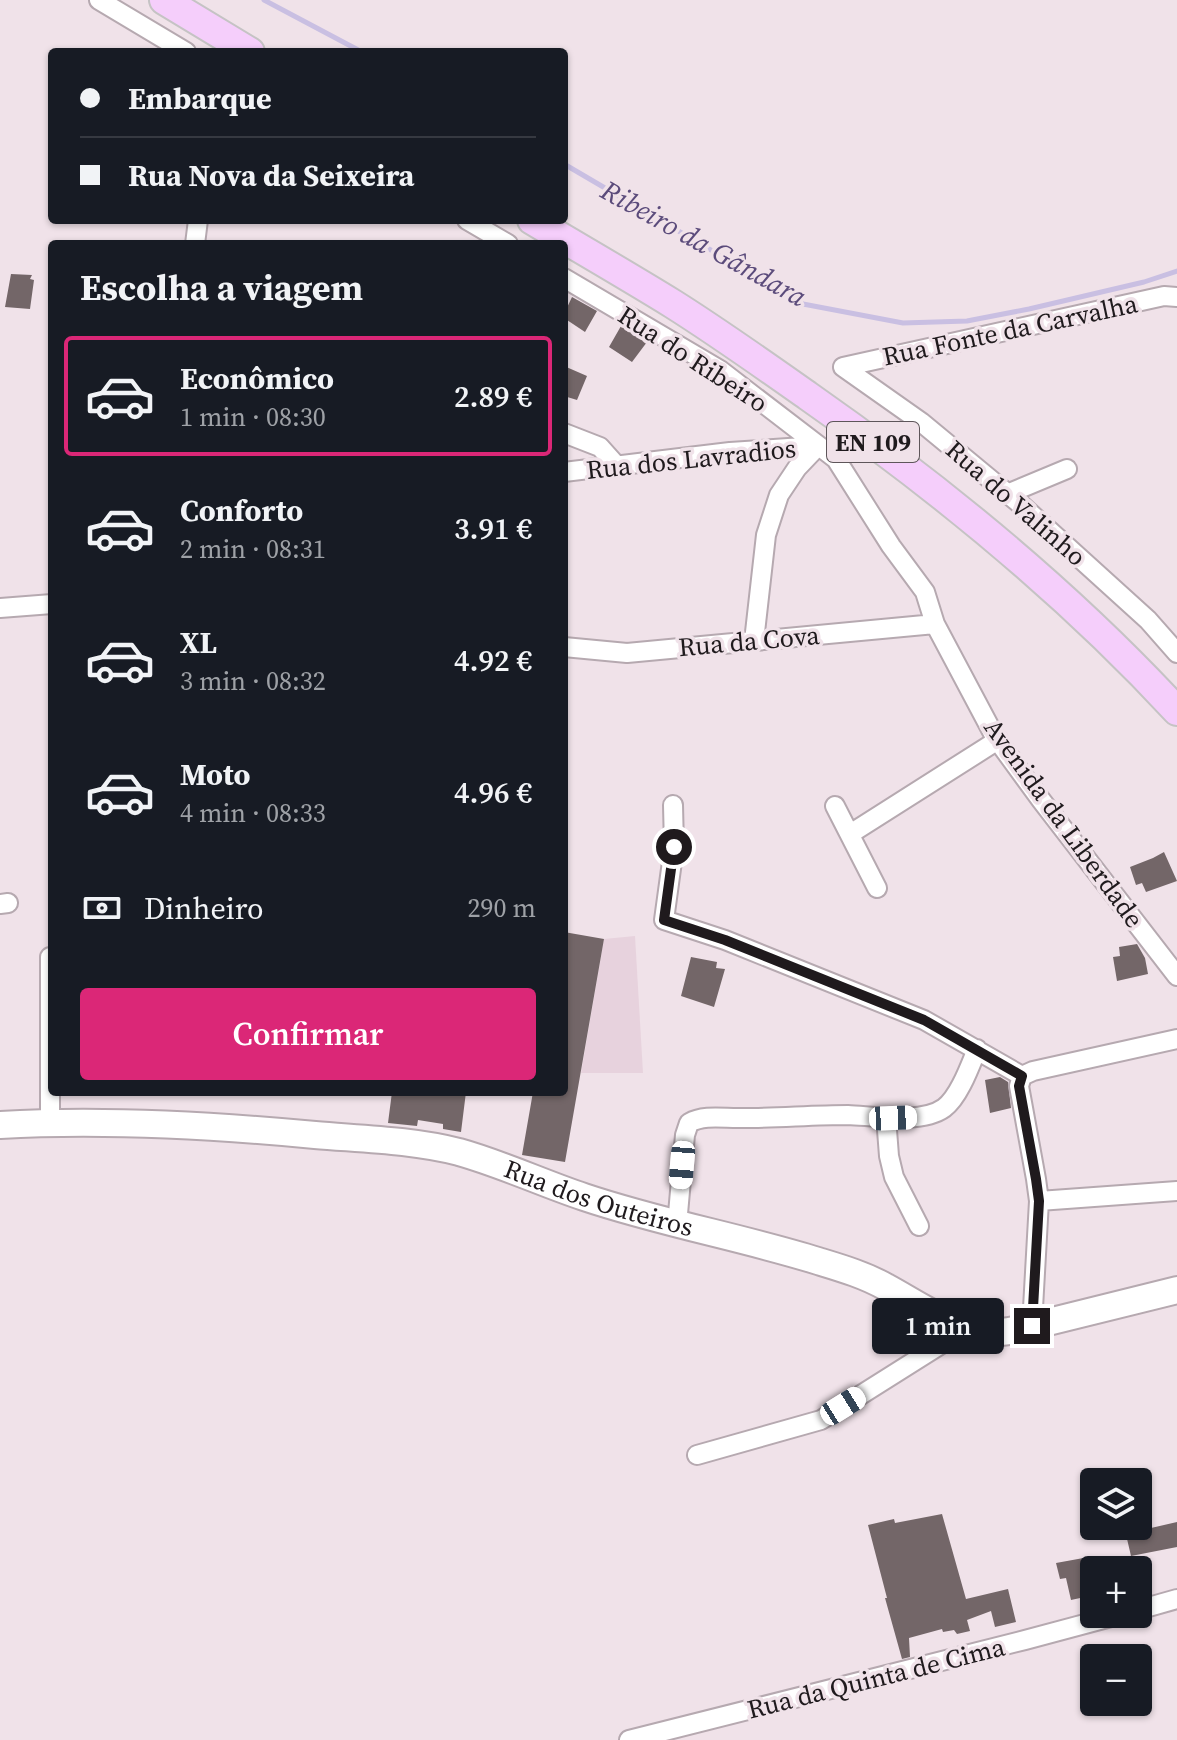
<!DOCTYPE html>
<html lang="pt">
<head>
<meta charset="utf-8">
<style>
	body { margin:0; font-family:"Source Serif 4",serif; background:#20242c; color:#f1f3f6; height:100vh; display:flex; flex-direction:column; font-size:30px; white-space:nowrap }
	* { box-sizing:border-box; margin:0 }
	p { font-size:26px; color:#9ea1a6 }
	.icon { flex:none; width:44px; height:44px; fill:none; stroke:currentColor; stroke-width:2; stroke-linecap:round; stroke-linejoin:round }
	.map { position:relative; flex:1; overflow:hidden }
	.drawer { position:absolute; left:48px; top:240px; width:520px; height:856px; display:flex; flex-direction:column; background:#171b24; border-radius:8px; box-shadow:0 2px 6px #0004 }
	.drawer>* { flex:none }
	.top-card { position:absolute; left:48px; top:48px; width:520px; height:176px; border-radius:8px; box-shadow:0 2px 6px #0004; display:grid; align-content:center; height:176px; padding:0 32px; background:#171b24 }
	.fabs { position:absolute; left:1080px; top:1468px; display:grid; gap:16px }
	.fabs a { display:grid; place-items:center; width:72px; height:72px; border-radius:8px; background:#171b24; box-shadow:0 2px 6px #0004; font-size:40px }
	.end { position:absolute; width:36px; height:36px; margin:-18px; border:10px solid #1f1a1d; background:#fff; box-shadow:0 0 0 4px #fff }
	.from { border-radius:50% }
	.bubble { position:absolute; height:56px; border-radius:8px; background:#171b24; box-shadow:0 2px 6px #0004; font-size:26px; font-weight:600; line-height:56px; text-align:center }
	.car { position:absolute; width:24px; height:48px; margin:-24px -12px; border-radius:10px; box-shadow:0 0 6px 2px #0007; background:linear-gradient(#fff 24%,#345 0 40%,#fff 0 76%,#345 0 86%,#fff 0) }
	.top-card b { display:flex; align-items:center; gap:28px; height:76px; font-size:30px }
	.top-card b+b { border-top:2px solid #363941 }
	.top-card i { width:20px; height:20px; background:#f1f3f6 }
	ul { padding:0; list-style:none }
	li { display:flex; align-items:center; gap:24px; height:120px; margin:0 16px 12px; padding:0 16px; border:4px solid transparent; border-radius:8px }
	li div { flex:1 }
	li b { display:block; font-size:30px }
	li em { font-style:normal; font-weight:600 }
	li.selected { border-color:#db2777 }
	li>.icon { width:72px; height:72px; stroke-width:1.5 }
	h2 { padding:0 32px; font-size:36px; line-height:96px }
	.pay { display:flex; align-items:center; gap:20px; height:88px; padding:0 32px; font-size:30px }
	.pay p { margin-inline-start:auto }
	.cta { display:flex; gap:16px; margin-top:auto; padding:16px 32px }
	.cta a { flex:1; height:92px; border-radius:8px; background:#db2777; color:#fff; font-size:32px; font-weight:600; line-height:92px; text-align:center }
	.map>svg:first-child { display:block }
</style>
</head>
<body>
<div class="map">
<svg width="1177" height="1740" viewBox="0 0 1177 1740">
	<rect width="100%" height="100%" fill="#f0e2e9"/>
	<!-- built -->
	<path fill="#e7d2dd" d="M635,936l8,137h-62l23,-134z"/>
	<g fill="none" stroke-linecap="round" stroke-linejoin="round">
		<!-- stream -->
		<path stroke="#c9bfe2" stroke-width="5" d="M264,0l98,52
			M564,164l239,140 100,19 64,-2 62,-12 115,-27 33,-11"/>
	</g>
	<!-- building -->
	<path fill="#736668" d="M11,274l21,1 -2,4 4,1 -4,29 -25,-2z
		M572,297l25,14 -12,21 -21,-14v-4z
		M621,326l26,16 -15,20 -23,-15z
		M564,366l23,10 -10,24 -13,-4z
		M1164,852l13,29 -31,11 -4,-9 -6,2 -6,-18 23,-9z
		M564,932l40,7 -39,223 -43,-7 11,-63h31z
		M1137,944l8,14 3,16 -31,7 -4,-24 7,-1 -1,-9z
		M691,957l26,5 -1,6 9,1 -11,38 -33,-11z
		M1000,1077l8,5 3,26 -21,5 -5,-33z
		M392,1092h74l-5,40 -18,-3v-5l-25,-4 -1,6 -29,-3z
		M1144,1492l7,36 26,-6v25l-46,9 -7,-30h14v-33z
		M942,1514l24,85 42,-10 8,33 -21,5 -4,-16 -24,9 3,11 -13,3 -3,-4 -11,2 -1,-3 -33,9 1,19 -8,2 -17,-61h2l-19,-73 26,-6 1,4z
		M1089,1557l5,24v14l-23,5 -5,-22 -6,1 -4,-16z"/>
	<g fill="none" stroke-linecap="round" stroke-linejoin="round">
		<!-- street casing -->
		<g stroke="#b6a9b0" stroke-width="22">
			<path id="street" d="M99,0l87,52
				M467,220l41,24
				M195,244l3,-24
				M564,278l156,92 116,89 55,87 34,46 10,32 60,113 46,63 136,176
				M843,367l78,55 98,81 129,117 29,33
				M843,367l321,-71 13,1
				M564,433l36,14 17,19
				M564,472l166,-20 88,-6
				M1007,494l60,-25
				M0,608l52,-4
				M754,641l12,-106 13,-40 18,-27 21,-22
				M564,647l63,6 308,-29
				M673,805l1,42 -10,73 61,20 199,80 98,56
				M835,806l42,82
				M850,834l148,-94
				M0,904l8,-1
				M1022,1076l-3,10 17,93 3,22 -7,125
				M1022,1076l11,-5 144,-32
				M886,1117l3,39 5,21 25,49
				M50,1122v-165
				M1039,1201l138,-10
				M677,1225l8,-90 4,-12c16,-9 37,-4 54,-5 35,0 70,-3 105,-3 26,1 74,9 96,-7 15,-11 26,-42 33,-59
				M697,1455l124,-35 146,-92
				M1138,1610l39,-11
				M629,1740l396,-100 97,-26"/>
		</g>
		<!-- secondary casing -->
		<g stroke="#b6a9b0" stroke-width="30">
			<g id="secondary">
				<path id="s1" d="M0,1125c105,-6 210,0 315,10 47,4 97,5 144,17 43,12 83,31 125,45 77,26 157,40 234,64 23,7 47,14 68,26 32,17 72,47 111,45 12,0 24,-3 35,-6l145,-36"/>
			</g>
		</g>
		<!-- primary casing -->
		<g stroke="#c5c3c4" stroke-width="32">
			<path id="primary" d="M164,0l86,52
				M532,220c47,28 94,55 141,84 46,29 91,61 135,92 133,93 259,196 369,315"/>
		</g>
		<!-- street -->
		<use href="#street" stroke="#fff" stroke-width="18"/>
		<!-- secondary -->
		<use href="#secondary" stroke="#fff" stroke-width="26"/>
		<!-- primary -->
		<use href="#primary" stroke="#f5cefb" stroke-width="28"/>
	</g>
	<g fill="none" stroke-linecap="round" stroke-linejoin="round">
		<!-- route -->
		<path stroke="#1f1a1d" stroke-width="10" d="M674,847l-10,73 61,20 199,80 98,56 -3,10 17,93 3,22 -7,125"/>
	</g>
	<g text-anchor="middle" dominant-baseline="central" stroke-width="7" stroke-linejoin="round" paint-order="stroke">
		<!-- shield labels -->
		<rect fill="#f0e2e9" stroke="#5e565a" stroke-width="2" x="827" y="422" width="92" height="40" rx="6"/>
		<g font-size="24" font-weight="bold" fill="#1f1a1d">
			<text x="873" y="442">EN 109</text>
		</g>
		<!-- street labels -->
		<g font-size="26" fill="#1f1a1d" stroke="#f0e2e9">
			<text transform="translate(1010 330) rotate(-12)">Rua Fonte da Carvalha</text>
			<text transform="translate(693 359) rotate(33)">Rua do Ribeiro</text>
			<text transform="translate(691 459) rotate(-6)">Rua dos Lavradios</text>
			<text transform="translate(1016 503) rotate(41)">Rua do Valinho</text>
			<text transform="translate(749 641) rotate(-5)">Rua da Cova</text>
			<text transform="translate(1064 823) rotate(54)">Avenida da Liberdade</text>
			<text stroke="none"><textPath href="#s1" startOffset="608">Rua dos Outeiros</textPath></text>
			<text transform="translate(876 1678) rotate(-14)">Rua da Quinta de Cima</text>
		</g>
		<!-- water labels -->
		<g font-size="28" font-style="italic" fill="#5b4b7b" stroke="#f0e2e9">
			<text transform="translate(704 243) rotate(29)">Ribeiro da Gândara</text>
		</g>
	</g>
</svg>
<div class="fabs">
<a><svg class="icon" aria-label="layers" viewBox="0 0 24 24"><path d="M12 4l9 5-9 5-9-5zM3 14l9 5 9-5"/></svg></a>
<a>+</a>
<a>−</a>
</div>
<i class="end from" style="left:674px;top:847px"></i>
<i class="end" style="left:1032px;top:1326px"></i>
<div class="bubble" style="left:872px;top:1298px;width:132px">1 min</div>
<i class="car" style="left:893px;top:1118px;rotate:88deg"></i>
<i class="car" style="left:682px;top:1165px;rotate:185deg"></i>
<i class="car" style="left:843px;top:1406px;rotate:58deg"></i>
<div class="top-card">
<b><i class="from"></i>Embarque</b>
<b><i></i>Rua Nova da Seixeira</b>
</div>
<section class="drawer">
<h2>Escolha a viagem</h2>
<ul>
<li class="selected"><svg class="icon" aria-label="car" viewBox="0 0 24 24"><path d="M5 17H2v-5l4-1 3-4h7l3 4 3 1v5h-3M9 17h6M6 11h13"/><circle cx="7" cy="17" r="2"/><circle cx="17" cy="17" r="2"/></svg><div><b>Econômico</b><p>1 min · 08:30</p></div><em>2.89 €</em></li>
<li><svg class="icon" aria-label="car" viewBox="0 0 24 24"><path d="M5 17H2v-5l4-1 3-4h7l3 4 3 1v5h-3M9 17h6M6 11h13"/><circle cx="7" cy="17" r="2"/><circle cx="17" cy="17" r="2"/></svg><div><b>Conforto</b><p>2 min · 08:31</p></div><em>3.91 €</em></li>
<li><svg class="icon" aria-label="car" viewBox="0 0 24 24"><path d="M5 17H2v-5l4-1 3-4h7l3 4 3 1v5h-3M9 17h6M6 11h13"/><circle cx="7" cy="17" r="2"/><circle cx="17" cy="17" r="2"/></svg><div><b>XL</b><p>3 min · 08:32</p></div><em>4.92 €</em></li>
<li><svg class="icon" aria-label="car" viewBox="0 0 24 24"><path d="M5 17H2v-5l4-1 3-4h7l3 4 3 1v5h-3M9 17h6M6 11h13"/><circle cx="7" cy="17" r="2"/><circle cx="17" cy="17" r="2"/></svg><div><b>Moto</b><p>4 min · 08:33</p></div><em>4.96 €</em></li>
</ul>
<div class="pay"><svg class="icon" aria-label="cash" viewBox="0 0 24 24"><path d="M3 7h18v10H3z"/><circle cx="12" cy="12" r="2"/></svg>Dinheiro<p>290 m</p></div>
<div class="cta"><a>Confirmar</a></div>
</section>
</div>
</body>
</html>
